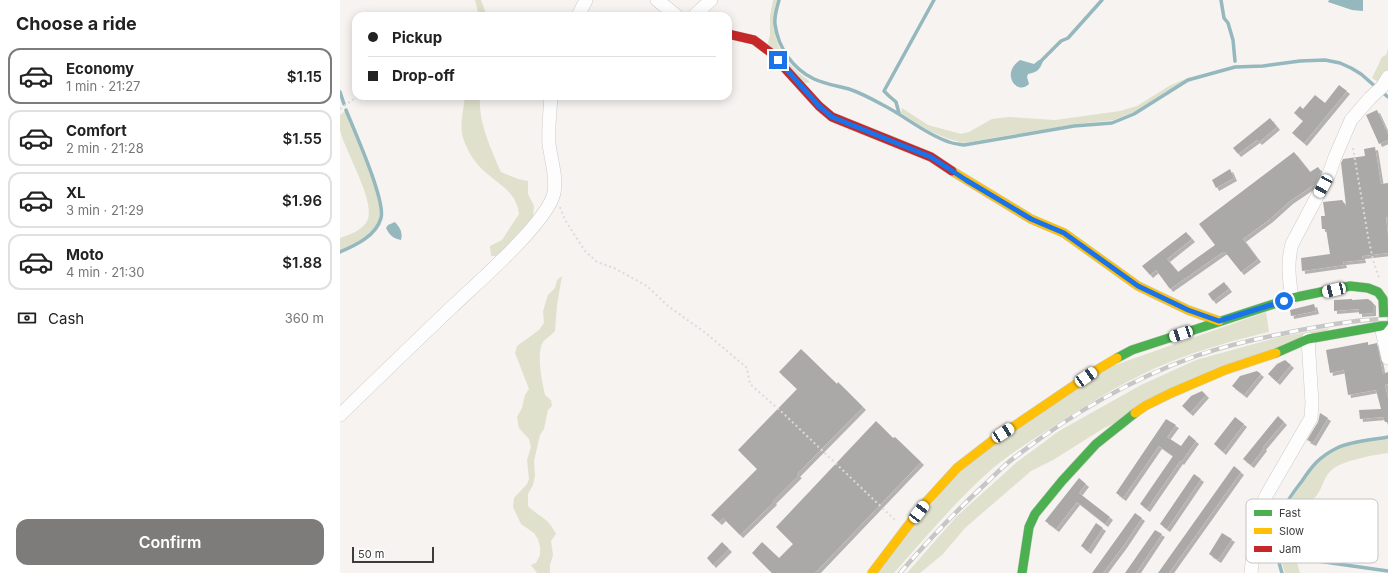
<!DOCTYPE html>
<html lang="en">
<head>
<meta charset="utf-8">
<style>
	body { margin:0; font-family:Inter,sans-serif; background:#f6f6f6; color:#222; height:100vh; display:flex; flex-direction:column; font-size:15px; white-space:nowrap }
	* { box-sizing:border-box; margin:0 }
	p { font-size:13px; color:#767676 }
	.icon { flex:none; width:22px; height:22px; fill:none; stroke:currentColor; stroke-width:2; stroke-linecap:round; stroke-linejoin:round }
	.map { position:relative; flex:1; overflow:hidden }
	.drawer { display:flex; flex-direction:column; background:#fff; width:340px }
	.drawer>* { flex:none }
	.top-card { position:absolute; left:12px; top:12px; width:380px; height:88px; border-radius:12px; box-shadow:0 2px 10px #0003; display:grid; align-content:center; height:88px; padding:0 16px; background:#fff }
	.scale { position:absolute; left:12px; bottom:10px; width:82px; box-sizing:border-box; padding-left:4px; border:2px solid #3e3c3b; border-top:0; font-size:11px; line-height:14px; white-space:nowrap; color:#3e3c3b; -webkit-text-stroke:3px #fff; paint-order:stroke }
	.end { position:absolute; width:18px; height:18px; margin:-9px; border:5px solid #1a73e8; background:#fff; box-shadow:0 0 0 2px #fff }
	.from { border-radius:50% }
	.car { position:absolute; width:12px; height:24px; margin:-12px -6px; border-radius:5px; box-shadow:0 0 3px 1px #0007; background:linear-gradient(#fff 24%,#345 0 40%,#fff 0 76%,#345 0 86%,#fff 0) }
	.top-card b { display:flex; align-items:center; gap:14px; height:38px; font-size:15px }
	.top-card b+b { border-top:1px solid #e0e0e0 }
	.top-card i { width:10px; height:10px; background:#222 }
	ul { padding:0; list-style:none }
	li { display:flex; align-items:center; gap:12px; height:56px; margin:0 8px 6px; padding:0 8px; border:2px solid #e0e0e0; border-radius:12px }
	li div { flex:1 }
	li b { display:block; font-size:15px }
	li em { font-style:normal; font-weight:600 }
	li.on { border-color:#7e7c7b }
	li>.icon { width:36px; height:36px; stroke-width:1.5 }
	h2 { padding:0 16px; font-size:18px; line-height:48px }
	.pay { display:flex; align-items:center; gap:10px; height:44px; padding:0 16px; font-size:15px }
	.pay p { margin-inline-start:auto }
	.cta { display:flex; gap:8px; margin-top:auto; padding:8px 16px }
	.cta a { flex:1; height:46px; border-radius:12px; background:#7e7c7b; color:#fff; font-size:16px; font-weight:600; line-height:46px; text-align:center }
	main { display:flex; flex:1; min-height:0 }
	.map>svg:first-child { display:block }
</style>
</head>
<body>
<main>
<section class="drawer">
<h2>Choose a ride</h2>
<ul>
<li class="on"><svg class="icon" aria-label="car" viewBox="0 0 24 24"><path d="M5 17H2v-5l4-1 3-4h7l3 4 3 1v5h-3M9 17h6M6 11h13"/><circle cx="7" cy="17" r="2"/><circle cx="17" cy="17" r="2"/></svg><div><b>Economy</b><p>1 min · 21:27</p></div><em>$1.15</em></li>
<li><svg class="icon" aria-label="car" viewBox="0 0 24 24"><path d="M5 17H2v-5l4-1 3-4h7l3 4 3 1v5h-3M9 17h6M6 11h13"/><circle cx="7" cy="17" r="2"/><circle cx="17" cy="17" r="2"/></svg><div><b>Comfort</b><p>2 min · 21:28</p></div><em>$1.55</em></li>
<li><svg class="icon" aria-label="car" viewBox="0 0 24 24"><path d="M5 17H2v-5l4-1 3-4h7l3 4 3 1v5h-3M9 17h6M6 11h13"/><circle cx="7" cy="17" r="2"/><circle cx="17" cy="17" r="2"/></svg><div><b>XL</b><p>3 min · 21:29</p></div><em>$1.96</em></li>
<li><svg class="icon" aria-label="car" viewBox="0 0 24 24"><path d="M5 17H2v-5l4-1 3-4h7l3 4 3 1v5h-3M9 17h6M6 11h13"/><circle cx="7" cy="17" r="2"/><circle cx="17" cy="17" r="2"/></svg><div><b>Moto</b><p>4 min · 21:30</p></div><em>$1.88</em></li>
</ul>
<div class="pay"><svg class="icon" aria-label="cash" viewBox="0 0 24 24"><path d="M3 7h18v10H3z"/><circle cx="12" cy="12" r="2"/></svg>Cash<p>360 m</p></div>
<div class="cta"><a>Confirm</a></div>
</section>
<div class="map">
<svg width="1048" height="573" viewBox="0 0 1048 573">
	<defs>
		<filter id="shadow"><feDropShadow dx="3" dy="3" stdDeviation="0" flood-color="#0004"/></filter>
	</defs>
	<rect width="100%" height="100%" fill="#f6f3f1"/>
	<!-- green -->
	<path fill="#dfe1cc" d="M135,0h6l6,16h-8z
		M433,0h4c-5,19 -4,41 8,58 7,10 17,17 25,24l-8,2 -34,-41 2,-8v-19z
		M1048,49v21l-10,12 -6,-4 10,-21 4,-2z
		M852,76l-58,36 -20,8 -38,4 -112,19c-24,-5 -43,-16 -63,-30l1,-5 26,17 33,9 8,-2 23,-13 17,-2 46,3 65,-9 17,-5 32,-20z
		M125,96h15c-2,26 11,53 21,76l17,7 10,2v13l6,12 -1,12 -22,26 -15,12h-5l-1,-10 12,-6 17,-26c-3,-23 -20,-29 -36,-44 -9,-8 -19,-24 -21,-37 -2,-12 2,-25 3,-37z
		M5,111c9,21 40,90 35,108 -5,16 -26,26 -40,32v-13c9,-3 20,-7 26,-15 13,-17 -22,-73 -26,-93 0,-4 0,-10 0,-15z
		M222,276l-5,29 -2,26c-3,4 -9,7 -12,11 -7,12 -1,39 2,53l6,5 1,6 -4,4 -4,19 -4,6 -6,26 1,15 -2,9 -5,9v12c12,12 20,11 28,28l-5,7 2,14 -3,10v8h-13l-6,-8 5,-2 4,-8v-8l-2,-8 -4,-6 -13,-9 -8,-17 1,-9 13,-14 2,-5 -2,-19 4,-13 -2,-8 -10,-11 -2,-11 5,-9 3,-13 4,-6 -14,-36 2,-7 22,-16 5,-7 -1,-12 5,-16 7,-7 2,-8z
		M926,312l3,20c-34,8 -67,17 -99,30 -41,16 -79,40 -116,64 -25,16 -50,31 -71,51 -32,30 -60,63 -89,96h-19l85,-104 141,-99z
		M990,328l-6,4 -220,96 -51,32 -22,11 -66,57 -22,26 -23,19h-13l49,-56 61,-55 42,-31 82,-46 55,-25 83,-23z
		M1048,438v15c-14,2 -44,7 -55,16 -9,6 -10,18 -16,26 -3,4 -7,7 -10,11 -16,20 -14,45 -7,67h-15c-7,-20 -9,-42 0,-62 4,-9 11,-18 16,-26 11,-16 16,-25 34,-35 15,-8 36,-9 53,-12z"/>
	<!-- water -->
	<path fill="#94b8bd" d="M989,0h34v11l-11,-1 -24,-8z
		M680,60l14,4 5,-4 4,1c-3,9 -6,11 -15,13l-1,3 2,7c-12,12 -29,-10 -9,-24z
		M55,222c5,6 8,10 6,18 -8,-2 -11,-4 -15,-12l2,-3z"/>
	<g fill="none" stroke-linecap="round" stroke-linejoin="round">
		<!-- stream -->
		<path stroke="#94b8bd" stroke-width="3.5" d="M439,0c-2,8 -5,16 -4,24 3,24 18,45 39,55 11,5 24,7 35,10 12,4 23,10 34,16 22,11 42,29 66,37 5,2 10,2 15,3l110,-19 38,-3 22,-9 54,-34 47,-13 28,-1 37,-5 25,-1 15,3 11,5 10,6 16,14
			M881,0l3,18 4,5 5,17 2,21
			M699,63l22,-22 7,-3 34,-38
			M0,92l4,12
			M1042,92l6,5
			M559,113l-3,-11 -7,-6 -5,-5 50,-91
			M0,252c16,-7 36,-16 41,-34 5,-17 -27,-88 -35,-108
			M949,557l99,14
			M942,573c-7,-20 -7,-43 1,-63 5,-11 12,-20 19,-29 10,-15 17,-24 35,-33 15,-7 34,-8 51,-11"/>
	</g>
	<!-- building -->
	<path fill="#aba9a8" filter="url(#shadow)" d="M999,85l8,6 -43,52 -12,-10 11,-12 -9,-8 6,-7 3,3 12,-14 10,8z
		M1037,110l11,24v6l-9,4 -13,-29z
		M930,118l7,9 -18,15 -2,-2 -19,14 -5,-6z
		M1035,147l6,37 7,-1v34l-2,1 2,18v17l-26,3 1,4 -20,2 1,3 -42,6 -1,-13 29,-4 -4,-25h-4l-1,-13h4l-2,-14 19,-2 4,6 -5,-43 2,-4 22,-3 -1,-7z
		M954,152l16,20 8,-5 3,4 -6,13 -25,17 -20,18 -27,20 15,20 -17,13 -16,-20h-2l-53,37 -14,-19 -6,5 -8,-9 44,-34 6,7 -25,20 11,13 16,-12 21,-15 -16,-21z
		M890,169l4,9 -18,10 -4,-8z
		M884,282l5,7 -16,12 -5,-7z
		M1012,299v1l16,-1 3,2 2,2v10l-14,1v-5l-25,2v-11z
		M974,304l2,7 -25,5 -1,-6z
		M1028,342v3l9,-2 6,31 5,-2v12l-3,1 3,13v24h-3l-2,-5 -23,2 -1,-9 22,-1 -5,-19 -28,5 -4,-25 -14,3 -4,-23z
		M461,349l36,35 1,-2 25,25 -66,67 2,1 -26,26 1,1 -34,33 -17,-17 -4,4 -8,-7 46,-46 -19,-19 59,-61 -18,-17z
		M945,360l6,5 -14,17 -9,-8 9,-10z
		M917,371l4,3 -17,21 -12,-9 8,-10z
		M862,391l4,4 -16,18 -8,-7 9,-10z
		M980,413l8,5 -15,25 -6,-3 11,-18z
		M938,416l6,6 -21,25 1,1 -13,17 -8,-6z
		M895,417l9,7 -21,28 -9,-8z
		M826,419l10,6 -9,12 14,9 8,-11 7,6 -15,21 -1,-1 -33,48 -7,-5 33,-48 -14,-10 -36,52 -7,-5z
		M536,421l17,17 2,-1 26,25 -106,111h-43l-20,-20 10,-11 17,16 14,-14 -17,-17z
		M894,466l7,6 -72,101h-11z
		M854,474l7,5 -34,50 -7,-5z
		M739,478l7,6 -7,9 31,24 -5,7 -28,-22 -21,27 -11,-8z
		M795,513l7,5 -18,27 -21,28h-11z
		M756,523l7,5 -15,23 -7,-5z
		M815,530l7,4 -26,39h-11z
		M882,533l10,6 -14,21 -9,-6z
		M382,542l7,7 -16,16 -6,-7z"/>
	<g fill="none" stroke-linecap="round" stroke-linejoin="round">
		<!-- street casing -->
		<g stroke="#cdcbc9" stroke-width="14">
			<path id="street" d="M317,0l20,16
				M238,16l8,-16
				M354,16l17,-16
				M952,298c-3,-19 -5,-36 0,-54l37,-70 6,-17 16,-37 19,-22 12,-11 6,-10
				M1041,326l7,32
				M0,415c37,-36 74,-72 112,-108 23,-22 96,-85 102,-114 3,-16 -3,-33 -5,-49 -1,-16 1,-32 2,-48
				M911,573l6,-57 9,-20 45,-78 1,-15 -4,-64"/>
		</g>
		<!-- fast casing -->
		<g stroke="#cdcbc9" stroke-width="10">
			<path id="fast" d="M777,358l15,-8 160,-52 58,-12 18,2 10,4 5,7 1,23 -3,4 -73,13 -32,14
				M682,573l7,-46 6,-13 27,-33 34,-37 39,-31"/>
		</g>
		<!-- slow casing -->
		<g stroke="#cdcbc9" stroke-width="10">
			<path id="slow" d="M612,171l79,48 33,14 74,53 50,24 31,11
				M795,413l10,-7 26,-13 54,-23 51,-17
				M532,573l54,-71 31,-34 35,-27 108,-73 17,-10"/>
		</g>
		<!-- jam casing -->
		<g stroke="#cdcbc9" stroke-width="10">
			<path id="jam" d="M388,34l26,6 16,12 49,54 13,11 99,40 21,14"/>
		</g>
		<!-- path -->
		<path stroke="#dcdbdb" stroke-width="2" stroke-dasharray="2 3" stroke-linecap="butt" d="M0,109l18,-13
			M1013,148l15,88 5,24 6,18
			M220,207l5,13 20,31 12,11 17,6 33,18 21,20 39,28 40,34 3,16 35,31 110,105"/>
		<!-- street -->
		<use href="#street" stroke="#fefdfd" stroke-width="13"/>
		<!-- fast -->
		<use href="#fast" stroke="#4caf50" stroke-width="9"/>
		<!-- slow -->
		<use href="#slow" stroke="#ffc107" stroke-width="9"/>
		<!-- jam -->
		<use href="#jam" stroke="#c62828" stroke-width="9"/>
		<!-- rail casing -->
		<g stroke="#c7c6c6" stroke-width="4.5">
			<path id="rail" d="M560,573c26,-30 52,-58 81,-85 10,-9 19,-19 29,-27 56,-44 119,-81 186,-105 34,-12 70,-19 105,-26 29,-5 58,-11 87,-11"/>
		</g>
		<!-- rail -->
		<use href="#rail" stroke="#fff" stroke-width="3" stroke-dasharray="9" stroke-linecap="butt"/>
	</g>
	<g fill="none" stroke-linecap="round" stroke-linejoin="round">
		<!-- route -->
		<path stroke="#1a73e8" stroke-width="5" d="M438,60l41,46 13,11 99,40 35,23 65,39 33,14 74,53 50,24 31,11 65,-20"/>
	</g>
	<!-- legend -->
	<rect x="906" y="499" width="132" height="64" rx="6" fill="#fff" stroke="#c5c4c4" stroke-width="1"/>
	<rect x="914" y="510" width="18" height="6" fill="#4caf50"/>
	<rect x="914" y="528" width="18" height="6" fill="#ffc107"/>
	<rect x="914" y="546" width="18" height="6" fill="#c62828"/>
	<g font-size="11" fill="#3e3c3b">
		<text x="939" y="517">Fast</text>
		<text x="939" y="535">Slow</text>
		<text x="939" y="553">Jam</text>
	</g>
</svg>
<div class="scale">50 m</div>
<i class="end from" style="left:944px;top:301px"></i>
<i class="end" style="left:438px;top:60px"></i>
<i class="car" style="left:983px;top:186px;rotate:209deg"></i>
<i class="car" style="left:994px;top:290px;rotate:257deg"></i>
<i class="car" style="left:841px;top:334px;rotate:252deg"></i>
<i class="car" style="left:746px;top:377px;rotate:56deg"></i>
<i class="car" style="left:663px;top:433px;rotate:57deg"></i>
<i class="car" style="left:579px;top:512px;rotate:37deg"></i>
<div class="top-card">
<b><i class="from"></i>Pickup</b>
<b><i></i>Drop-off</b>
</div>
</div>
</main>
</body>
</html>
